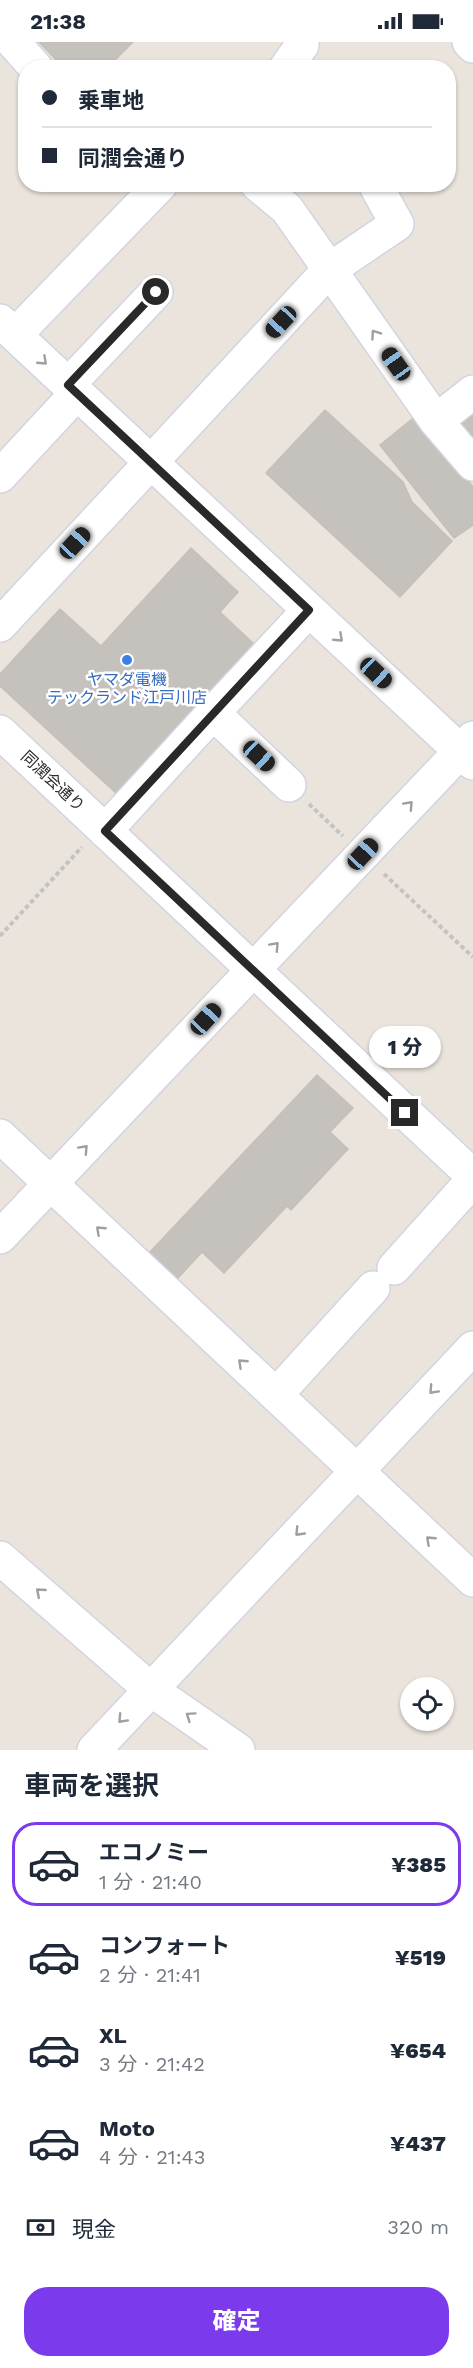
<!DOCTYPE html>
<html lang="ja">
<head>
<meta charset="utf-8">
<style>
	body { margin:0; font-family:"Work Sans","Noto Sans JP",sans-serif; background:#f2f2f3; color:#1f2937; height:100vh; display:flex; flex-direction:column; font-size:22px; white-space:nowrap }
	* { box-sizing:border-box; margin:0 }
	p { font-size:20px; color:#747a83 }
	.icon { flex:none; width:33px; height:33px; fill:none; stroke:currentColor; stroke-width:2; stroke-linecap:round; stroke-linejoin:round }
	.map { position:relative; height:1708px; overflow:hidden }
	.drawer { display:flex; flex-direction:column; background:#fff; flex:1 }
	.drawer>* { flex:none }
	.hud { position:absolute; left:18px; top:18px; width:438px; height:132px; border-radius:24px; box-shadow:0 2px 4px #0004; display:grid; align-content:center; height:132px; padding:0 24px; background:#fff }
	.fabs { position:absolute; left:400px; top:1635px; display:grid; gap:12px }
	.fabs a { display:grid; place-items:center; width:54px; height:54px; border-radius:50%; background:#fff; box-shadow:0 2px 4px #0004; font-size:30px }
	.end { position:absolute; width:27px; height:27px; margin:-14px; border:8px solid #292929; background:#fff; box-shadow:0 0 0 3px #fff }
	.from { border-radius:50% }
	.bubble { position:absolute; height:42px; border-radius:21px; background:#fff; box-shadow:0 2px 4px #0004; font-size:20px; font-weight:800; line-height:42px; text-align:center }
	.car { position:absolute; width:18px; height:36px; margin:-18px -9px; border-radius:8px; box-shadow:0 0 4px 2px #0007; background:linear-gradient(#222 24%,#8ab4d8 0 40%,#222 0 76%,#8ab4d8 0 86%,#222 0) }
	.hud b { display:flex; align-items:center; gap:21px; height:57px; font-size:22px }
	.hud b+b { border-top:2px solid #e0e1e3 }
	.hud i { width:15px; height:15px; background:#1f2937 }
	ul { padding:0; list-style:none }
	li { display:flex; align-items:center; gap:18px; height:84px; margin:0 12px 9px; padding:0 12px; border:3px solid transparent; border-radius:24px }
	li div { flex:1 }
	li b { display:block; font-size:22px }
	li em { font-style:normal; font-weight:800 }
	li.active { border-color:#7c3aed }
	li>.icon { width:54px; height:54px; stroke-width:1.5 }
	h2 { padding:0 24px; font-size:27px; line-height:72px }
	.pay { display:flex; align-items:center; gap:15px; height:66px; padding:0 24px; font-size:22px }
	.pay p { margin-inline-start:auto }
	.action { display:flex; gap:12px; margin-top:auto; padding:12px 24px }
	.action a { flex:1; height:69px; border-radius:24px; background:#7c3aed; color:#fff; font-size:24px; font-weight:800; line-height:69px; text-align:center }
	.status { display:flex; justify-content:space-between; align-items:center; height:42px; padding:0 30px; background:#fff; direction:ltr }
	.status svg { height:16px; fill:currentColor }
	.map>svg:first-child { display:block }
</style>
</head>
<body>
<div class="status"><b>21:38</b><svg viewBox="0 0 49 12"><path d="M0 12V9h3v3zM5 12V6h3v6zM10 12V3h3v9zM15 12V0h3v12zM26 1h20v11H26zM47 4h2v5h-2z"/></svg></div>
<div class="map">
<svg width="473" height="1708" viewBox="0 0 473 1708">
	<rect width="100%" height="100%" fill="#eae4dc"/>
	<!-- building -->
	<path fill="#c5c1bc" stroke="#c5c0b6" stroke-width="1.5" d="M39,0h94l-26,26h-43z
		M473,355v48l-23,-31z
		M325,368l78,72 9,20 40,39 -52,56 -134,-124z
		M417,373l56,72v38l-19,13 -74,-93z
		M191,506l47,44 -18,20 35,33 -138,149 -117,-108v-12l60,-65 41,37z
		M317,1033l36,33 -23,24 18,17 -57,61 -4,-4 -63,67 -22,-21 -24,26 -28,-26z"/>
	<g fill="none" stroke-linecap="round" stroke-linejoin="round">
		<!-- minor casing -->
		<g stroke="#d2d4e0" stroke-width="36">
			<path id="minor" d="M13,0l23,26
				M469,0l4,4
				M286,26l16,-23
				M257,142l30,25 149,212 37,43
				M0,279l473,442
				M15,293l146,-151
				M68,343l88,-93
				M436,379l37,-29
				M0,434l77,-83
				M0,583l329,-355 68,-46 -22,-40
				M0,690l473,444
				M289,743l-76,-72 96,-103
				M105,789l108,-118
				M0,1094l473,444
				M0,1195l473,-499
				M394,1226l79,-88
				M276,1353l97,-107
				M0,1516l150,131 88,61
				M94,1708l379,-402"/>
		</g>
		<!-- path -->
		<path stroke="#c3c3c3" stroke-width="4" stroke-dasharray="4.5 3" stroke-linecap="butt" d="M309,762l34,32
			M384,832l89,83
			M0,894l82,-89"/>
		<!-- minor -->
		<use href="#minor" stroke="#fff" stroke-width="33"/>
	</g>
	<!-- one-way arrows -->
	<defs><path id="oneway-chevron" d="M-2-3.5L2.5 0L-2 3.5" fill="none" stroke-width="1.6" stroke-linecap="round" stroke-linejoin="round" transform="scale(1.5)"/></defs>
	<g stroke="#9f9f9f">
		<use href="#oneway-chevron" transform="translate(375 292) rotate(-125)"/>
		<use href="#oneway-chevron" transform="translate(43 319) rotate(43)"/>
		<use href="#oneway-chevron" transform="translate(339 596) rotate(43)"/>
		<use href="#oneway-chevron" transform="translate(409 763) rotate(-47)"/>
		<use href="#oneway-chevron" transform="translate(275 904) rotate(-47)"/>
		<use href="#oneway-chevron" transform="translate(84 1107) rotate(-47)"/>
		<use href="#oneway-chevron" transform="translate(100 1188) rotate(-137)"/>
		<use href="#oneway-chevron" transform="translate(242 1321) rotate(-137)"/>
		<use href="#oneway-chevron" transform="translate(433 1348) rotate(133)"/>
		<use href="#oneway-chevron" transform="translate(299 1490) rotate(134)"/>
		<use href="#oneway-chevron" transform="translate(430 1498) rotate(-137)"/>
		<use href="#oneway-chevron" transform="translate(40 1550) rotate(-139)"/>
		<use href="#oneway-chevron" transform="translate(190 1674) rotate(-145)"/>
		<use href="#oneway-chevron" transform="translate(122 1677) rotate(133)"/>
	</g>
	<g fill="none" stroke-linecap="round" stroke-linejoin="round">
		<!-- route -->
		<path stroke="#292929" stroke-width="8" d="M156,250l-88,93 241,225 -204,221 300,282"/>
	</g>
	<!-- markers -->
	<circle fill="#3f7fe0" stroke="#fff" stroke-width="2" cx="127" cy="618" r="6"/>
	<g text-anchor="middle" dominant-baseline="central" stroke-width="5" stroke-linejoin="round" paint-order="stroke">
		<!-- shop labels -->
		<g font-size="16" fill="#366cbe" stroke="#fff">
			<text x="127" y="637">ヤマダ電機<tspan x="127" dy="18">テックランド江戸川店</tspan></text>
		</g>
		<!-- street labels -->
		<g font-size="16" fill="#292929" stroke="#fff">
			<text transform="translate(53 739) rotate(43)">同潤会通り</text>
		</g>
	</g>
</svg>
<div class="fabs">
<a><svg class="icon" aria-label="locate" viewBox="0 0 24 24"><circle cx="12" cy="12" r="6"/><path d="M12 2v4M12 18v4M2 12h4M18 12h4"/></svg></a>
</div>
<i class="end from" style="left:156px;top:250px"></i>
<i class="end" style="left:405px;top:1071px"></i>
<div class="bubble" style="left:369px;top:984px;width:72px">1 分</div>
<i class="car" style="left:281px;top:280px;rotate:223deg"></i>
<i class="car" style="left:396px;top:322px;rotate:325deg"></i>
<i class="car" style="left:75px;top:501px;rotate:43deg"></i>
<i class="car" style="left:376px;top:631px;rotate:133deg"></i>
<i class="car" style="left:259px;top:714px;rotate:133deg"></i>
<i class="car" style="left:363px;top:812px;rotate:43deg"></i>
<i class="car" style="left:206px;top:977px;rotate:43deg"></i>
<div class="hud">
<b><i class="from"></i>乗車地</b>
<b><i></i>同潤会通り</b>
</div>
</div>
<section class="drawer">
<h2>車両を選択</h2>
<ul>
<li class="active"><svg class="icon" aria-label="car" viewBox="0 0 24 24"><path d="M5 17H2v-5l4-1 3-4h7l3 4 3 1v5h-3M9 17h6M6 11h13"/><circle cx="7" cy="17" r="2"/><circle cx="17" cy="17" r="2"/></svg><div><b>エコノミー</b><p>1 分 · 21:40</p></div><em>¥385</em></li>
<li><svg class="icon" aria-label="car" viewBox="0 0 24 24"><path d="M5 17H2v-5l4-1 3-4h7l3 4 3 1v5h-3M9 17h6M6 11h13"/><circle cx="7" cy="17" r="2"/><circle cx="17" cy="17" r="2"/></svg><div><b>コンフォート</b><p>2 分 · 21:41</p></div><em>¥519</em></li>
<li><svg class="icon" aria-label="car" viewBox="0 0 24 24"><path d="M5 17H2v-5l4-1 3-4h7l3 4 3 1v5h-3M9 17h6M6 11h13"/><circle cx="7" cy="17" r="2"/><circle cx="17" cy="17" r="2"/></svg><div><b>XL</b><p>3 分 · 21:42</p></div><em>¥654</em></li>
<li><svg class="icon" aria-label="car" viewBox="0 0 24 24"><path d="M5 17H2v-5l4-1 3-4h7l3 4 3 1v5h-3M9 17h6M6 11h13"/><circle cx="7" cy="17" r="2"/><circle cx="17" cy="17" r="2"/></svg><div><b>Moto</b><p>4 分 · 21:43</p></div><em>¥437</em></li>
</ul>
<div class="pay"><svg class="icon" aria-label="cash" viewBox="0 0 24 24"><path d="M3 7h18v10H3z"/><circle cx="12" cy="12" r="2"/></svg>現金<p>320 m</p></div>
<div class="action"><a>確定</a></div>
</section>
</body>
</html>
